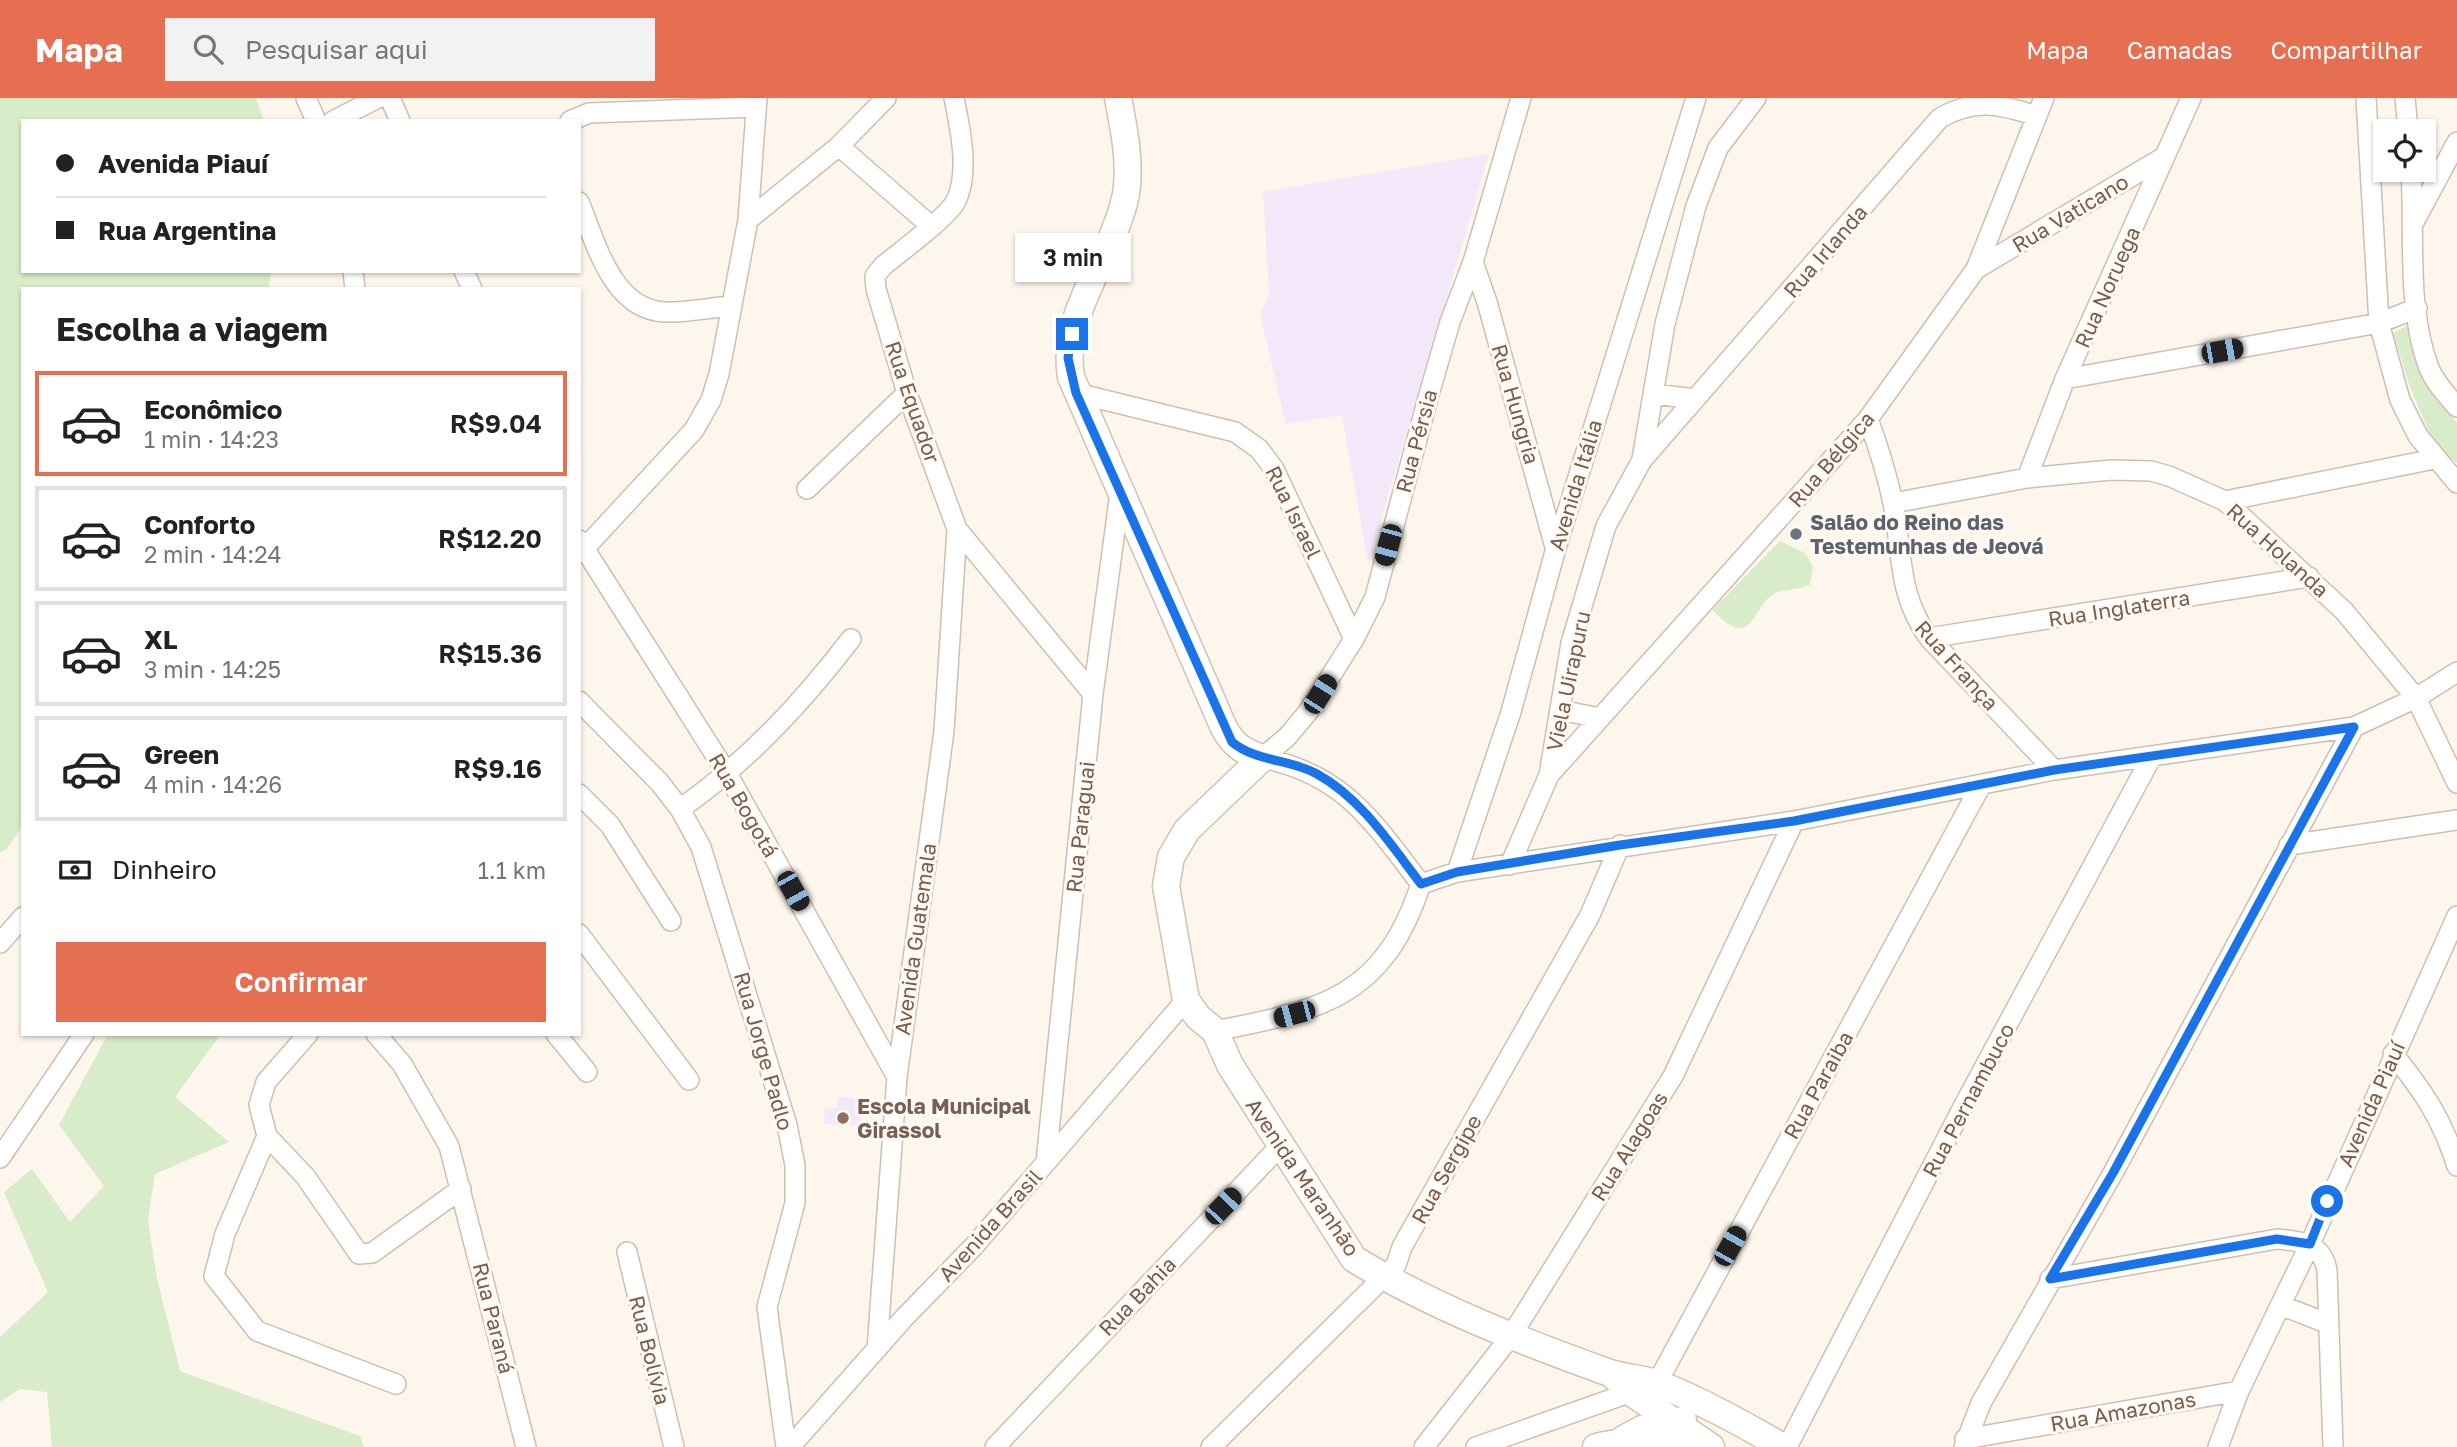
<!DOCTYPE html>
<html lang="pt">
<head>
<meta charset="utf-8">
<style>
	body { margin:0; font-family:"Golos Text",sans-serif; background:#f2f2f2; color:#222; height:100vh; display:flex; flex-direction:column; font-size:26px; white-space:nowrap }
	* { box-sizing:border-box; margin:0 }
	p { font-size:23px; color:#767676 }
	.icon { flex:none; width:38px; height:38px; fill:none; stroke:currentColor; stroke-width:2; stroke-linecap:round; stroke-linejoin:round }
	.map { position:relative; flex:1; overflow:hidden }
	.drawer { position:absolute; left:21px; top:189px; width:560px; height:749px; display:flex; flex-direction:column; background:#fff; border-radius:0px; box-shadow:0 2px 5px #0004 }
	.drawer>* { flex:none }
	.guide { position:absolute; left:21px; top:21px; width:560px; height:154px; border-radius:0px; box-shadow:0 2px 5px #0004; display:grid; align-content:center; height:154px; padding:0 35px; background:#fff }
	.tools { position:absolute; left:2373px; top:21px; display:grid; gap:14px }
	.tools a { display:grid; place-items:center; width:63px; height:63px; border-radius:0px; background:#fff; box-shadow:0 2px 5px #0004; font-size:35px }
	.end { position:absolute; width:32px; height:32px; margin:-16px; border:9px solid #1a73e8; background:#fff; box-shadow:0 0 0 4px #fff }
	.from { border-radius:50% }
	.bubble { position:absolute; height:49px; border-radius:0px; background:#fff; box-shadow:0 2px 5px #0004; font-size:23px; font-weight:600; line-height:49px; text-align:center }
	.car { position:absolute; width:21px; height:42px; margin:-21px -10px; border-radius:9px; box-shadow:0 0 5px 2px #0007; background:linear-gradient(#222 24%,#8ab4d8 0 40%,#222 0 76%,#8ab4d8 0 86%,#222 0) }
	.guide b { display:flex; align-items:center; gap:24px; height:66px; font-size:26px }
	.guide b+b { border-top:2px solid #e0e0e0 }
	.guide i { width:18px; height:18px; background:#222 }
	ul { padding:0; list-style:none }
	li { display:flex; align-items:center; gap:21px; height:105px; margin:0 14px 10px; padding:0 21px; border:4px solid #e0e0e0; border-radius:0px }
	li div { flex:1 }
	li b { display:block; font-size:26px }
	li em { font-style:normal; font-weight:600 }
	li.on { border-color:#e76f51 }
	li>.icon { width:63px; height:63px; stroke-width:1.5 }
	h2 { padding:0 35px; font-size:32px; line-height:84px }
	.pay { display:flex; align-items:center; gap:18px; height:77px; padding:0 35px; font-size:26px }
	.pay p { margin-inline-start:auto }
	.cta { display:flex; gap:14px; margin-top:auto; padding:14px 35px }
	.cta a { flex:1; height:80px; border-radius:0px; background:#e76f51; color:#fff; font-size:28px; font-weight:600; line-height:80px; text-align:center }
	header { display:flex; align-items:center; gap:42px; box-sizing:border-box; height:98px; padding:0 35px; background:#e76f51; color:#fff }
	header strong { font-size:33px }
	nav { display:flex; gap:38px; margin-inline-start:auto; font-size:24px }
	.search { width:490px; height:63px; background:#f2f2f2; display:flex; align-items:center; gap:18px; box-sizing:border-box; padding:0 24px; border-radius:0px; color:#767676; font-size:26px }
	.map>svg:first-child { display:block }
</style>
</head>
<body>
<header>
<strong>Mapa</strong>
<div class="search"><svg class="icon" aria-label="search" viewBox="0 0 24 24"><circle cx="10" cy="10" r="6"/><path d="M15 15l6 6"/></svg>Pesquisar aqui</div>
<nav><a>Mapa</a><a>Camadas</a><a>Compartilhar</a></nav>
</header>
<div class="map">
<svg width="2457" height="1349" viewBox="0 0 2457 1349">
	<rect width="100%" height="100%" fill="#fdf6ec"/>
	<!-- education -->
	<path fill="#f3e8fa" d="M1489,56l-121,410 -26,-149 -56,9 -26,-108 9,-21 -6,-103z
		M838,999l24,2 -1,27 -37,-2 1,-15 12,-1z"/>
	<!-- green -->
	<path fill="#d8ecc9" d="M0,0h256l8,23h-241v150h248l-2,18h-246v536l-17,25 -6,2z
		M2407,228l16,56 34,41v40l-22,-16 -26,-63 -16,-51z
		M1780,443l25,12 8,13 -3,19c-11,5 -21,4 -32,7 -27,9 -22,64 -66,18z
		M108,936h113l-46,63 54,45 -74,32 -7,46 9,59 23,92 180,65 4,11h-312l-5,-55 -27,-3 -20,13v-65l48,-45 -44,-100 28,-23 38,53 34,-36 -45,-61z"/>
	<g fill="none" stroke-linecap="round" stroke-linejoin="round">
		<!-- minor casing -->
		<g stroke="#d1beb0" stroke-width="22">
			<path id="minor" d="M306,0l10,23
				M390,0l10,23
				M954,0c6,30 16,74 2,103 -8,16 -56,51 -73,65l-8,10 1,13 31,104 50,136 136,165
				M2366,0l13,225 21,77 18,36 39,47
				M2405,0l3,33
				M333,23l45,-23
				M570,23l19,-8 167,-6
				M839,48l92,80
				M2411,72c4,64 -5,137 18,198 6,15 18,27 28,39
				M579,104c17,41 33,107 85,110 21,1 44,-4 65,-6
				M748,122l9,-122
				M2414,124l43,-80
				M1473,164l14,40 68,245
				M1976,171l188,-112
				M353,173l2,18
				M464,173l8,18
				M2065,281l314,-56 38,-15
				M1076,295l159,39 24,17 15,20 80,170
				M1654,296l41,5
				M1868,321c10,27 19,55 25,84 10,50 4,91 36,135l125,132
				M1642,361l23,-135 31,-118 22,-58 38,-50
				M2027,380l38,-99 126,-281
				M807,391l100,-96
				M2225,403l209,-42
				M1893,405l134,-25 84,-8 40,1 18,5 56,25 119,110 72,87 41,85
				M579,442l149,235 169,302
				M584,451l110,-119 17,-30 8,-26 29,-154 91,-74 47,-48
				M1929,540l380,-61
				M579,603l81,82 20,26 21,38 86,278 8,40v38l-28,104 19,140
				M1560,612l40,8
				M1262,660l25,-21 21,-25 46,-73 21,-42 53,-199 22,-76 23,-60 48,-164
				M1262,660c82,16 111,64 159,126
				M1550,676l318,-355 108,-150 68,-171
				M579,696l31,31 61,96
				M680,711c68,-48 121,-105 171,-170
				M2289,747l168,-25
				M1510,767l39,-90 22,-132 35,-117 36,-66 298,-342c35,-20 59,-14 97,-2
				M1457,774l54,-160 45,-164 140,-450
				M1421,786l36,-12 337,-51 260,-51 300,-43 62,-29 41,-26
				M579,836l110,146
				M0,845l23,-26
				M1215,933c107,-21 168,-33 206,-147
				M308,936l-42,48 -7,23 8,31 38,40 54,78 13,-1 89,-64
				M376,936l26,30 47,82 77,301
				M556,936l31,38
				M2393,956c31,38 49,65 64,112
				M267,1038l-42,98 -11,42 43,55 139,53
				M0,1060l84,-124
				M1046,1064l47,-468 27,-201
				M627,1154l47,195
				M2050,1181l227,-40c24,2 45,4 50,31l6,177
				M2280,1207l49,19
				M877,1251l20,-272 47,-346 13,-202
				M1965,1341l274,-48
				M790,1349l114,-129 70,-72 212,-246
				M995,1349l285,-301
				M1211,1349l185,-182 6,-18 188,-332 30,-70
				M1424,1349l87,-111 162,-260 121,-255
				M1476,1349l181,-64 323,-596
				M1787,1349l176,-340 189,-351
				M1964,1349l17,-44 132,-230 241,-446
				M2218,1349l21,-56 71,-147 147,-328"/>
		</g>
		<!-- secondary casing -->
		<g stroke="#d6c0b0" stroke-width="29">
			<path id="secondary" d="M1118,0c6,31 13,65 8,96 -12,62 -66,118 -55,183l153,351c10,18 19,23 38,30l-75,72 -16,27 -5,29 20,114 12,17 17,14 15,34 124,194c79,48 167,82 253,113 17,6 36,6 52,12 43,17 84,40 124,63
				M1614,1278l18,17 79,54
				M1622,1342l20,-11 41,-9
				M1596,1349c36,-9 72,-2 109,-4"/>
		</g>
		<!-- minor -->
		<use href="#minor" stroke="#fff" stroke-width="19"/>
		<!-- secondary -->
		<use href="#secondary" stroke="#fff" stroke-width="26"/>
	</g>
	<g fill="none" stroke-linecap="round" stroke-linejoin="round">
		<!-- route -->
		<path stroke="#1a73e8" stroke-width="9" d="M1072,236l-4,24 8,35 156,349c24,20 58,17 85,32 44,24 74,71 104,110l36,-12 163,-27 174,-24 260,-51 300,-43 -241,446 -63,106 227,-40 33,5 17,-43"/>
	</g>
	<!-- markers -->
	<circle fill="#6b7280" stroke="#fffaf3" stroke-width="2.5" cx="1796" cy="436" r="7"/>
	<circle fill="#8d6e63" stroke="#fffaf3" stroke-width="2.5" cx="843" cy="1020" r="7"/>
	<g text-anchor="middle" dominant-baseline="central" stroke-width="6" stroke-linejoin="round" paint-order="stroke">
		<!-- street labels -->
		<g font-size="21" fill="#7a5c4d" stroke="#fffaf3">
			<text transform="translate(2070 115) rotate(-31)">Rua Vaticano</text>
			<text transform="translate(1825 153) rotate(-49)">Rua Irlanda</text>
			<text transform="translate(2107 189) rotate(-66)">Rua Noruega</text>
			<text transform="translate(913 304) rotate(71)">Rua Equador</text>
			<text transform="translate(1516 306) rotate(74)">Rua Hungria</text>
			<text transform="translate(1416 343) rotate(-75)">Rua Pérsia</text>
			<text transform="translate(1831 361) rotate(-49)">Rua Bélgica</text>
			<text transform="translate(1575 387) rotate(-73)">Avenida Itália</text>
			<text transform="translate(1294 414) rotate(64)">Rua Israel</text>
			<text transform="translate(2278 452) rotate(42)">Rua Holanda</text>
			<text transform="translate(2119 510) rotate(-9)">Rua Inglaterra</text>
			<text transform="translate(1957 567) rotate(48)">Rua França</text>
			<text transform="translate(1568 583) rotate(-78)">Viela Uirapuru</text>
			<text transform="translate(744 707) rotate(60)">Rua Bogotá</text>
			<text transform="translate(1080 729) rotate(-84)">Rua Paraguai</text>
			<text transform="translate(915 841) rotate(-82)">Avenida Guatemala</text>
			<text transform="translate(764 953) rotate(74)">Rua Jorge Padlo</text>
			<text transform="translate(1818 987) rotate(-61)">Rua Paraiba</text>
			<text transform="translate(1968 1002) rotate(-62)">Rua Pernambuco</text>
			<text transform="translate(2371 1006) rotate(-66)">Avenida Piauí</text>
			<text transform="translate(1629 1048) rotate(-58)">Rua Alagoas</text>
			<text transform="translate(1446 1071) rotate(-61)">Rua Sergipe</text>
			<text transform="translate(1303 1079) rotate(56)">Avenida Maranhão</text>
			<text transform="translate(990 1127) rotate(-48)">Avenida Brasil</text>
			<text transform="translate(1137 1198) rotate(-46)">Rua Bahia</text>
			<text transform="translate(494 1220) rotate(76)">Rua Paraná</text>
			<text transform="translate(650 1252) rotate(76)">Rua Bolívia</text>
			<text transform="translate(2123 1313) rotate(-10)">Rua Amazonas</text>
		</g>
		<!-- worship labels -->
		<g font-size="21" font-weight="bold" fill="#5b616d" stroke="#fffaf3" text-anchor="start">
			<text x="1810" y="424">Salão do Reino das<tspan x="1810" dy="24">Testemunhas de Jeová</tspan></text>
		</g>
		<!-- education labels -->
		<g font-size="21" font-weight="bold" fill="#785e54" stroke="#fffaf3" text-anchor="start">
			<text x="857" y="1008">Escola Municipal<tspan x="857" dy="24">Girassol</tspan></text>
		</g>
	</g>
</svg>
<div class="tools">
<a><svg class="icon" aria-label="locate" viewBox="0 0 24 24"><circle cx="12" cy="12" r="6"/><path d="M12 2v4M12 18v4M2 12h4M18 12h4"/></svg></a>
</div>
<i class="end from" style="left:2327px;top:1103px"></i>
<i class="end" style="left:1072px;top:236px"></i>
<div class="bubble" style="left:1015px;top:135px;width:116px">3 min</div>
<i class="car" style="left:2222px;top:253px;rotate:80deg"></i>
<i class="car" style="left:1388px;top:447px;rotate:195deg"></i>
<i class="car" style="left:1320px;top:596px;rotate:32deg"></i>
<i class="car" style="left:793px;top:793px;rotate:151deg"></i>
<i class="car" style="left:1294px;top:916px;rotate:255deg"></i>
<i class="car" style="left:1223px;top:1108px;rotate:44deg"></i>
<i class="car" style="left:1730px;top:1148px;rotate:29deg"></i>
<div class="guide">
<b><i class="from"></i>Avenida Piauí</b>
<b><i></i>Rua Argentina</b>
</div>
<section class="drawer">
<h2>Escolha a viagem</h2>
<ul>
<li class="on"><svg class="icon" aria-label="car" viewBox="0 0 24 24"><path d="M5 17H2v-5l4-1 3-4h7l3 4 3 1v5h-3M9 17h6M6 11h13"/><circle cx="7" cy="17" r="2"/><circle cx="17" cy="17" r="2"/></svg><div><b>Econômico</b><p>1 min · 14:23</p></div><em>R$9.04</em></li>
<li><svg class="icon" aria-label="car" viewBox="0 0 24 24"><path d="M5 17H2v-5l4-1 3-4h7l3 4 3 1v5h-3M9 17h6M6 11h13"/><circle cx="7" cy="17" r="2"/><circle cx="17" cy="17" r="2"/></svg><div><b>Conforto</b><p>2 min · 14:24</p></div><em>R$12.20</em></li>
<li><svg class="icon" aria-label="car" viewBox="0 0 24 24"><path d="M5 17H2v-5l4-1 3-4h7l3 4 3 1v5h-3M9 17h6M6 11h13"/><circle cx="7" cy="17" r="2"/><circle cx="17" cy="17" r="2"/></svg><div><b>XL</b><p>3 min · 14:25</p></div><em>R$15.36</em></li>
<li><svg class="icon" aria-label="car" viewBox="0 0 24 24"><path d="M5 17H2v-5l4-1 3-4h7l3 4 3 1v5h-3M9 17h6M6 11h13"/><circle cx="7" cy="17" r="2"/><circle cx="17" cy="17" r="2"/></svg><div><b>Green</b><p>4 min · 14:26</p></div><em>R$9.16</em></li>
</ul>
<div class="pay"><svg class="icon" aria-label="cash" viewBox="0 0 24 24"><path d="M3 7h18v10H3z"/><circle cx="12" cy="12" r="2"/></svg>Dinheiro<p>1.1 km</p></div>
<div class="cta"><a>Confirmar</a></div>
</section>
</div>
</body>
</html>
